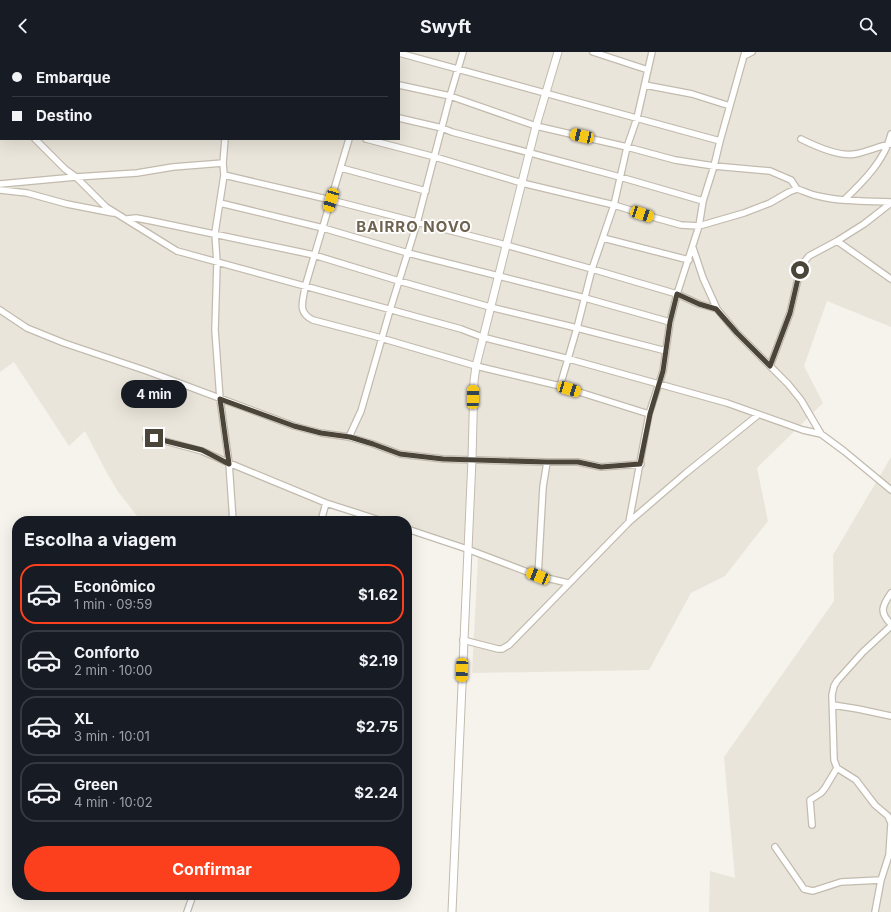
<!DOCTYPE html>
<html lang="pt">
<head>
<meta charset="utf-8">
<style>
	body { margin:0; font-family:Inter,sans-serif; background:#20242c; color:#f1f3f6; height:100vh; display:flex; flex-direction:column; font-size:15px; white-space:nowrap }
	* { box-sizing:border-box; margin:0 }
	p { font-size:13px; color:#9ea1a6 }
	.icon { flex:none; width:22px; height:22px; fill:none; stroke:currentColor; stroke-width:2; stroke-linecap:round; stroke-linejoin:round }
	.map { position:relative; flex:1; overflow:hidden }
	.sheet { position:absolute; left:12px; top:464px; width:400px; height:384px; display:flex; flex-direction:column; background:#171b24; border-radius:16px; box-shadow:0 4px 16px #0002 }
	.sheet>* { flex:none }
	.hud { position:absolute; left:0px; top:0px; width:400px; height:88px; box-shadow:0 4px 16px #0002; display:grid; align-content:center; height:88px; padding:0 12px; background:#171b24 }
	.end { position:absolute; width:18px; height:18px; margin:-9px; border:5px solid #4b4439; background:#fff; box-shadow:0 0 0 2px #fff }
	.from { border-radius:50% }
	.bubble { position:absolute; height:28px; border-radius:14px; background:#171b24; box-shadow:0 4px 16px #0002; font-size:13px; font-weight:700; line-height:28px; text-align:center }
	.car { position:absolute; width:12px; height:24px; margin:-12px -6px; border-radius:5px; box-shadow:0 0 3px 1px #0007; background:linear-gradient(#f5c518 24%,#345 0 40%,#f5c518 0 76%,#345 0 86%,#f5c518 0) }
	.hud b { display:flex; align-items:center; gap:14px; height:38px; font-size:15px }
	.hud b+b { border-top:1px solid #363941 }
	.hud i { width:10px; height:10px; background:#f1f3f6 }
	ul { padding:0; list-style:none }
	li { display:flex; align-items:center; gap:12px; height:60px; margin:0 8px 6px; padding:0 4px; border:2px solid #363941; border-radius:16px }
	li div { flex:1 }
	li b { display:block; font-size:15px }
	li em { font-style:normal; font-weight:700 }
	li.current { border-color:#fc3f1d }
	li>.icon { width:36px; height:36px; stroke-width:1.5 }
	h2 { padding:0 12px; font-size:18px; line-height:48px }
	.primary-button { display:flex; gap:8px; margin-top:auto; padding:8px 12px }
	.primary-button a { flex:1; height:46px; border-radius:24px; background:#fc3f1d; color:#fff; font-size:16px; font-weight:700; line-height:46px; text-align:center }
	header { display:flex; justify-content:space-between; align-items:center; height:52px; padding:0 12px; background:#171b24; font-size:18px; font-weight:700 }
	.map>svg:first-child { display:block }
</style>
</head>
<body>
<header><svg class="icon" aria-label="back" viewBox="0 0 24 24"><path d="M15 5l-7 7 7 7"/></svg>Swyft<svg class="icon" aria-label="search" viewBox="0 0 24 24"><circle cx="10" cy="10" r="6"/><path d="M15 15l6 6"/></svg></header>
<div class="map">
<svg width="891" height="860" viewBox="0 0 891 860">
	<defs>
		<pattern id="grass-tufts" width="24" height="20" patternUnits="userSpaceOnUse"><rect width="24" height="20" fill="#d2eab5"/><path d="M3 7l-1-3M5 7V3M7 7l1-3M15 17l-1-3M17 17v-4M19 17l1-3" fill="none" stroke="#b6ca9c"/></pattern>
	</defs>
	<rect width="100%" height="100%" fill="#f6f3ec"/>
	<!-- residential -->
	<path fill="#eae5da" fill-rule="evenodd" d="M0,0h891v275l-64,-26 -23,65 19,37 -66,65 11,53 -43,55 -34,17 -42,77 -177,3 6,-115 -13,-12 -58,-19v-6h-17l-65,-22 -7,22h-81l-1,-4v4h-95l-22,-28 -11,-18 -23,-44 -16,15 -55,-84 -14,10zM1,1h398v86h-398z
		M891,405v455h-182l1,-41 25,7 -11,-121 110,-156 -1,-46z"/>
	<!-- grass -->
	<path fill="url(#grass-tufts)" d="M260,0h66l-66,1z"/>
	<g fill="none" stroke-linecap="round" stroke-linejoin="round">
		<!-- minor casing -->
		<g stroke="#c2bbae" stroke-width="8">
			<path id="minor" d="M174,0l4,1
				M593,0l55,18
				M250,1l2,-1
				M369,1v-1
				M399,1l321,88
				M744,4l8,-4
				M399,33l51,11 86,30 91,21 48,13 39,6 56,5 21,9 6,9
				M645,33l47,9 38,12
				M0,53l1,1
				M399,66l43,10 10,4 168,45 83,24
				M0,74h1
				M35,87l30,30 11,8 30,30 71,44 284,78 21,8 87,22 158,44 76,27 18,4 23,17 47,39
				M225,87l-2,24 1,12 -9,58 2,30 -2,67 5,69 9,64 4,58
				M349,87l-44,148c-2,15 -8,25 8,33l61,16 102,30 84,20 89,28
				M366,87l69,18 87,26 92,22 42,13 25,7 18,1 45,-13 26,-10 19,-11 8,-3c7,2 14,6 21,7 24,6 49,5 73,6
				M801,87c14,7 38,18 54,15 12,-2 24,-8 36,-10
				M341,116l85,23
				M224,123l107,25 175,45 86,24 85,25 22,10 18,5
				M0,132l76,-7 61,-4 36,-6 50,-4
				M0,138l27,3 40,11 46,9
				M844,148c19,-18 41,-40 47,-66
				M220,151l103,25 85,25 177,45 85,24
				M127,167l9,-1 16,3 162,34 85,26 91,26 87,21 89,23
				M603,186l86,22
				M837,189l54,38
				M693,196l10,30 14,31 20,24 51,51 13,16 20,34
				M0,258l27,18 37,15 83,28 147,55 27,7 28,4 24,7 27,10 43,5 104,3h31l23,5 40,-3
				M770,314l20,-53 10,-43 4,-8 5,-6 28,-15 27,-17 27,-21
				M560,334l17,-58 15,-59 22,-64 13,-58 10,-29 15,-66
				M349,385l12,-26 29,-101 27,-87 33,-127 13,-44
				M146,387l8,-1 48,13 27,12 97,40 56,18
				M321,469l5,-18
				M629,470l20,-108 14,-43 7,-49 7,-28 22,-68 4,-25 11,-35 6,-25 25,-89
				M407,477l60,20 71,27 30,7
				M538,524l5,-89 4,-25
				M891,541c-9,13 -12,19 0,31
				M891,574l-28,26 -26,29 -3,5 -2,9 2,65 3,8 19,12 19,25 13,11 3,7
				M463,588l35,9h4l7,-4 120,-123 57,-49 72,-58
				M833,653l25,4 33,7
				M812,773l-2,-25 11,-7 4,-5 12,-20
				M775,795l27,39 2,3 9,2 28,-9 40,-2
				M187,860l6,-17
				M875,860l6,-32 8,-25 2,-31"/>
		</g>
		<!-- tertiary casing -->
		<g stroke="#c2bbae" stroke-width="9">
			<path id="tertiary" d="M452,860l20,-453 2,-78 2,-15 60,-240 22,-74"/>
		</g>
		<!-- minor -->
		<use href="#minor" stroke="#fff" stroke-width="5.5"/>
		<!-- tertiary -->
		<use href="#tertiary" stroke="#fff" stroke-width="7"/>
	</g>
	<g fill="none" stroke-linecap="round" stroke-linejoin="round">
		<!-- route -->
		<path stroke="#4b4439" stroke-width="5" d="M154,386l48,12 27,14 -9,-65 74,27 27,7 29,4 23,7 27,10 43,5 104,3h31l23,5 39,-3 10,-50 13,-43 7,-49 7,-28 22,10 17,5 21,24 33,33 20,-53 10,-43"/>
	</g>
	<g text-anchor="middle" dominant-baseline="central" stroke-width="3.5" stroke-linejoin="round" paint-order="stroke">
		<!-- district labels -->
		<g font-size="15" font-weight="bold" letter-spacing="1" fill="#6e6250" stroke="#fff">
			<text x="414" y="174">BAIRRO NOVO</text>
		</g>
	</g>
</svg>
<i class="end from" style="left:800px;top:218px"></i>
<i class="end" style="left:154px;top:386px"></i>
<div class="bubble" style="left:121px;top:328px;width:66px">4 min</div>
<i class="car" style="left:582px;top:84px;rotate:283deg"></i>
<i class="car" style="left:331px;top:148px;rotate:197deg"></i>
<i class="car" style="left:642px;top:162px;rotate:108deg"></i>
<i class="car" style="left:569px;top:337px;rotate:107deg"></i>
<i class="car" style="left:473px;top:345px;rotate:1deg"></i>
<i class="car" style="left:538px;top:524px;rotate:292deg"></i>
<i class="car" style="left:462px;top:618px;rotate:182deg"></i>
<div class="hud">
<b><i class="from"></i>Embarque</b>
<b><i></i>Destino</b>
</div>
<section class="sheet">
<h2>Escolha a viagem</h2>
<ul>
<li class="current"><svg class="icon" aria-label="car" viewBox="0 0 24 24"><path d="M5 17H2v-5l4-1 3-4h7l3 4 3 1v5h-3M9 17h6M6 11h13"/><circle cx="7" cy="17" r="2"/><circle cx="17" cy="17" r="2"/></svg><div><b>Econômico</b><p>1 min · 09:59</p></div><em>$1.62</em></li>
<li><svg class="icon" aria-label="car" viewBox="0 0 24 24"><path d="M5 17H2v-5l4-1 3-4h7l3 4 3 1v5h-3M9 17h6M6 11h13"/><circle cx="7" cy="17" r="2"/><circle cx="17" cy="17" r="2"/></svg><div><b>Conforto</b><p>2 min · 10:00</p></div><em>$2.19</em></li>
<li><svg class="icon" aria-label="car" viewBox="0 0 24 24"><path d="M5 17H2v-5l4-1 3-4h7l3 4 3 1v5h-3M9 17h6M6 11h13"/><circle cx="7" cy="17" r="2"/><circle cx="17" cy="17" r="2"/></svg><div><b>XL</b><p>3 min · 10:01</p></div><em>$2.75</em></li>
<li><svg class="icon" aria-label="car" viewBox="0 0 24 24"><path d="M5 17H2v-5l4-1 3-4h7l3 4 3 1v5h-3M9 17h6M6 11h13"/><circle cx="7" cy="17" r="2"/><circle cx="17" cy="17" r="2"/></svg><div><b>Green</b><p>4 min · 10:02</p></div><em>$2.24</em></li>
</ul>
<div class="primary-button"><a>Confirmar</a></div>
</section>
</div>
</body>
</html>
